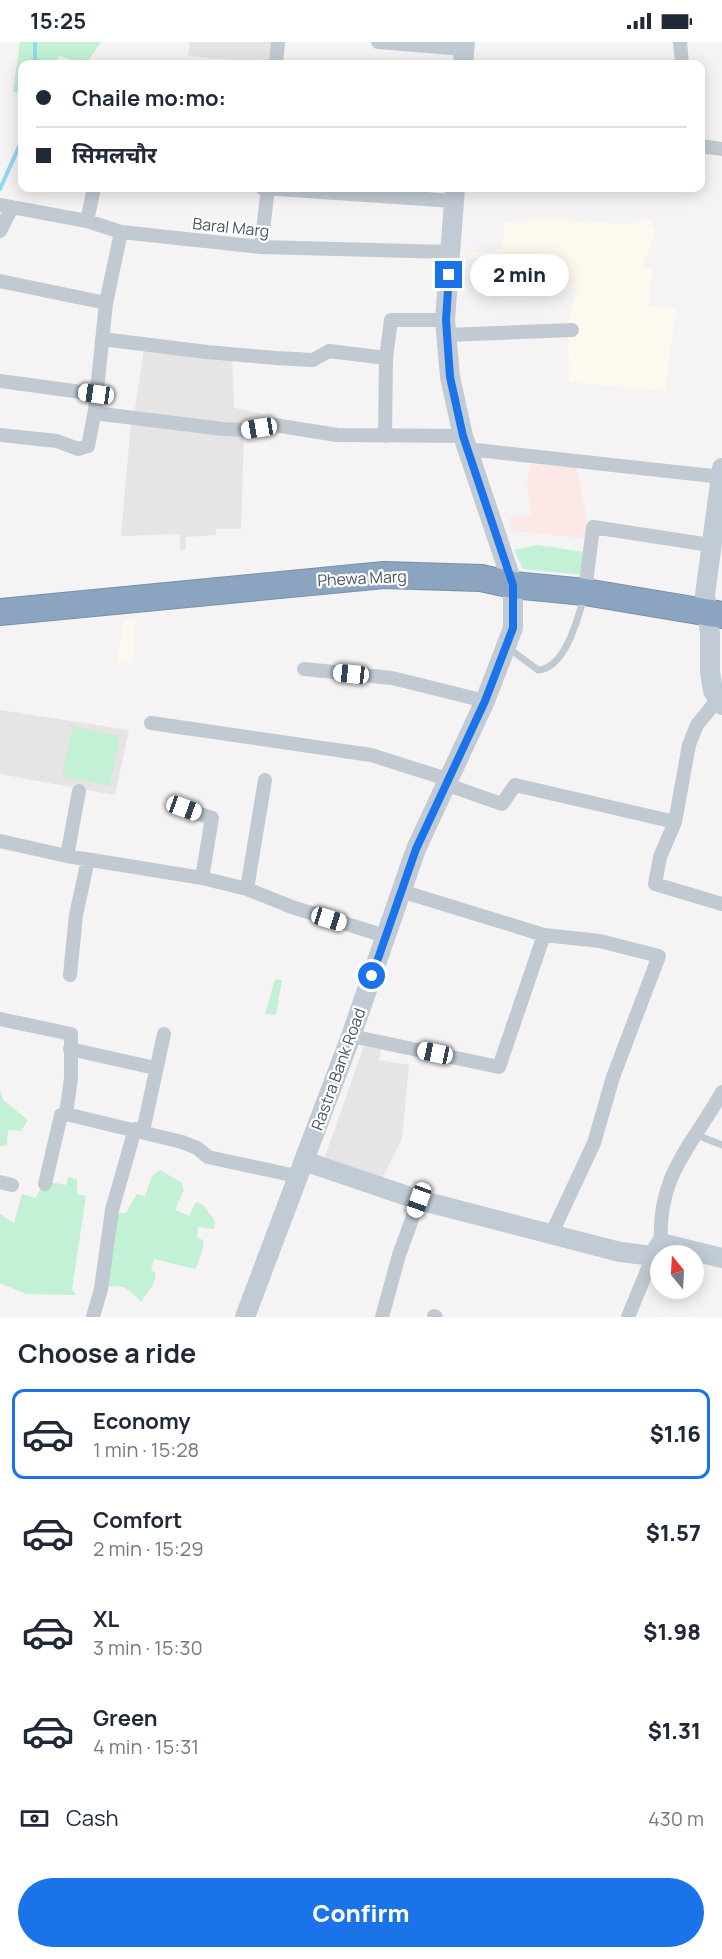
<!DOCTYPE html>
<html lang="en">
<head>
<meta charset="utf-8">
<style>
	body { margin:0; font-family:Manrope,"Noto Sans Devanagari",sans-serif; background:#f6f6f7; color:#1f2937; height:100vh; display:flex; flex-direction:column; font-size:22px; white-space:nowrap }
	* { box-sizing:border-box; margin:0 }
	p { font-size:20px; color:#747a83 }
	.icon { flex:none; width:33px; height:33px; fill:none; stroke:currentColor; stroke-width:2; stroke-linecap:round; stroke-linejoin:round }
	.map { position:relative; height:1275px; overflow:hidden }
	.panel { display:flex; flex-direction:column; background:#fff; flex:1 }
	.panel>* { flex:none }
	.hud { position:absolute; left:18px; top:18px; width:687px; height:132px; border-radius:12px; box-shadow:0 3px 15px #0003; display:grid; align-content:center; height:132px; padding:0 18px; background:#fff }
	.needle { width:39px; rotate:342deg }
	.tools { position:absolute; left:650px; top:1203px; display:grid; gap:12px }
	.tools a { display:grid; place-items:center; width:54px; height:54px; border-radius:50%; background:#fff; box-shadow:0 3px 15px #0003; font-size:30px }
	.end { position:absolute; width:27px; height:27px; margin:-14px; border:8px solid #1a73e8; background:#fff; box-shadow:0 0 0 3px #fff }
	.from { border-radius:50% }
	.bubble { position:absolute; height:42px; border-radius:21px; background:#fff; box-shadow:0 3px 15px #0003; font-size:20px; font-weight:800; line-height:42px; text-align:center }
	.car { position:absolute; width:18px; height:36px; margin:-18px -9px; border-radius:8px; box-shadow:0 0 4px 2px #0007; background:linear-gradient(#fff 24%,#345 0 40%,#fff 0 76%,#345 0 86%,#fff 0) }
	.hud b { display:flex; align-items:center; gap:21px; height:57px; font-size:22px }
	.hud b+b { border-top:2px solid #e0e1e3 }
	.hud i { width:15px; height:15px; background:#1f2937 }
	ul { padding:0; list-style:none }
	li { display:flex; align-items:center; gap:18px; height:90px; margin:0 12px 9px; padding:0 6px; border:3px solid transparent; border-radius:12px }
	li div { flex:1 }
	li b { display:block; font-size:22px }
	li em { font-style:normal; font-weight:800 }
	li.on { border-color:#1a73e8 }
	li>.icon { width:54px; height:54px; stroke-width:1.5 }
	h2 { padding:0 18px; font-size:27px; line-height:72px }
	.pay { display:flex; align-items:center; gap:15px; height:66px; padding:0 18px; font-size:22px }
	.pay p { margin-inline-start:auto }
	.action { display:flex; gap:12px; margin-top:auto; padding:12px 18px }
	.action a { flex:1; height:69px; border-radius:36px; background:#1a73e8; color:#fff; font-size:24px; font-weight:800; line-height:69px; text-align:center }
	.status { display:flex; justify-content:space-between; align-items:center; height:42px; padding:0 30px; background:#fff; direction:ltr }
	.status svg { height:16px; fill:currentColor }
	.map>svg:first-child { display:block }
</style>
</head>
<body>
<div class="status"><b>15:25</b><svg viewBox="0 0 49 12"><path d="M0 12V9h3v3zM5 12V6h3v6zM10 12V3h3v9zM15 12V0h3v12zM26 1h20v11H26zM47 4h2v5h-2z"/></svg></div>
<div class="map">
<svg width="722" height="1275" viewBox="0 0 722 1275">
	<rect width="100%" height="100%" fill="#f5f3f3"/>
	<!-- commercial -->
	<path fill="#fdf9ef" d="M649,177l7,13 -14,34 10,2 -3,38 27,3 -11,82 -96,-9 -1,-59 9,-36 -44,10 -25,-4 3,-36 -42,1 1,-6h23l9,-3 3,-27 45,-2 73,4z
		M135,578l-3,43 -15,-1 7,-41z"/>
	<!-- education -->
	<path fill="#e6e4e5" d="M190,0h84l-2,21 -84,-7z
		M144,307l88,6 2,53 25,5 9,5 -5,6 -15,4 -114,-13z
		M131,380l113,13 -3,94h-25v6l-30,2v12l-6,1v-16l-59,2z
		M0,668l129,20 -14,65 -115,-21z
		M364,1004l17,3 -2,11 30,5 -7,74 -22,44 -56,-24z"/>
	<!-- medical -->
	<path fill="#fce8e6" d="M530,422l47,3 9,49 -1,22 -74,-7 -1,-14 21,-2 -4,-31z"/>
	<!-- green -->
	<path fill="#c3f1d5" d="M20,0h81l-15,22 -27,-8 -4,8h-33v30l-9,-2z
		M537,503l48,7 -2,23 -60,-6 -9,-19z
		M73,684l47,10 -10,50 -48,-10z
		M275,937l7,1 -6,35 -11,-1z
		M0,1048l3,10 25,20 -7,11 -13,-1 -1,15 -7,1z
		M160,1128l22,13 2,7 -9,20 14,6 7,-14 7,3 12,16 -1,8 -16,-2 -1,10 7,4 -3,15 -6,13 -41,-10 -3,11 5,4 -3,11 -12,17c-13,-15 -20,-20 -40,-13l15,-77 10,1 11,-19 8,2 7,-20z
		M68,1135l9,2v15l9,2 -14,93 4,6 -50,-1 -26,-11v-69l14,9 8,-29 14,4c5,-16 16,-17 30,-13z"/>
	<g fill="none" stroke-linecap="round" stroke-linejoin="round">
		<!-- stream -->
		<path stroke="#90daee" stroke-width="4" d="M35,0v22
			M0,147l22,-49"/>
		<!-- highway casing -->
		<g stroke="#7690ad" stroke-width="28">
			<path id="highway" d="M0,570l384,-37 97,3 32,7 72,7 137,23"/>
		</g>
		<!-- lane -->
		<path stroke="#c1cad2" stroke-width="7" d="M507,605l31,23c27,-1 40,-52 46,-73
			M694,1092l28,11"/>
		<!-- street -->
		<path stroke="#c1cad2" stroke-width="14" d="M378,0l86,7
			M680,0l2,22
			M276,22l2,-22
			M700,104l22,3
			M262,146l192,13
			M0,163l87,16 34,11 140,15 189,5
			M87,179l7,-33
			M0,189l12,-24
			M121,190l-15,71 -11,107 7,4 121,15 21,1 30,-5 63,10 126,1
			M261,205l7,-59
			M0,239l106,22
			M447,293l125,-5
			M102,297l105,13 69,6 37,2 16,-9 57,7
			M0,339l96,13
			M0,393l57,6 21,8 10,-3 7,-36
			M385,394l1,-78 5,-38h54
			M467,407l255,28
			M585,550l8,-65 117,18
			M304,627l88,9 93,23
			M151,681l220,32 76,24
			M445,742l57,20 13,-19 160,37 14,-77 8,-20 21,-26
			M184,767l28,9 -10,60
			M675,780l-15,35 -5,27 67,20
			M0,799l67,15 135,22 45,11 45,18 93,29
			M67,814l12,-65
			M247,847l18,-109
			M401,849l143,44 56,6 59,15 -46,121 -19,66 -43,92
			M70,933l6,-60 12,-55
			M0,977l71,15v44l-5,36 -5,1 -16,69
			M351,994l148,31 45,-132
			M70,1007l85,19
			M66,1072l116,28 15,6 11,9 88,19
			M143,1089l21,-97
			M0,1140l12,3
			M661,1201c-4,-68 31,-97 61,-151
			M434,1274l2,1
			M93,1275l8,-28 11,-79 23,-81
			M382,1275l17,-62 20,-55
			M628,1275l25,-61"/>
		<!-- secondary -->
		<path stroke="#c1cbd6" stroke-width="20" d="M463,22l2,-22
			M722,426l-17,127 5,39v38l3,19 9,14
			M304,1119l115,39 201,52 33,4 8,-13 61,15
			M245,1275l106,-281 65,-187 69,-148 28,-73v-43l-50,-149 -13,-59 -5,-57 10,-132"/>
		<!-- highway -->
		<use href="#highway" stroke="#8ba5c1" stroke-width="26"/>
	</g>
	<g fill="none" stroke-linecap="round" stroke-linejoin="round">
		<!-- route -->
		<path stroke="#1a73e8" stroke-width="8" d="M372,934l44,-127 69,-148 28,-73v-43l-50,-149 -13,-59 -4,-57 3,-45"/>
	</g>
	<g text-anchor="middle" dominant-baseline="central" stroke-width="4.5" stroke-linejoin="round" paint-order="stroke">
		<!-- street labels -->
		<g font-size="16" fill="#4a5661" stroke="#fff">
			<text transform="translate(231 185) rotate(6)">Baral Marg</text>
			<text transform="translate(362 536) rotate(-3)">Phewa Marg</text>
			<text transform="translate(338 1027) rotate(-70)">Rastra Bank Road</text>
		</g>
	</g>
</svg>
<div class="tools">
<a><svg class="needle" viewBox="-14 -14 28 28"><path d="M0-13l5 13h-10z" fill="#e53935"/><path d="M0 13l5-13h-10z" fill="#747a83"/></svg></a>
</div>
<i class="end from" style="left:372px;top:934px"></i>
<i class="end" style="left:449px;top:233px"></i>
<div class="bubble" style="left:470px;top:212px;width:99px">2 min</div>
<i class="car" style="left:96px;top:352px;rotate:278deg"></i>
<i class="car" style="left:259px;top:386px;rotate:261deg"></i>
<i class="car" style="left:351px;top:632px;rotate:276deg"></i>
<i class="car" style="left:184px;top:766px;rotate:110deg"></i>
<i class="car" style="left:329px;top:877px;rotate:107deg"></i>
<i class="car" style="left:435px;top:1011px;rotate:282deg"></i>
<i class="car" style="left:419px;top:1158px;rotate:200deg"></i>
<div class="hud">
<b><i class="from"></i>Chaile mo:mo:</b>
<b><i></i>सिमलचौर</b>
</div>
</div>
<section class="panel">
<h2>Choose a ride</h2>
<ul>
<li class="on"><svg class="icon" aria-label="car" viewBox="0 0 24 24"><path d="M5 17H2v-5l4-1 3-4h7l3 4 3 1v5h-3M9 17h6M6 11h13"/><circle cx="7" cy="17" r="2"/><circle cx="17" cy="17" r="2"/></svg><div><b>Economy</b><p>1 min · 15:28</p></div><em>$1.16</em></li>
<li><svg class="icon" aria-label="car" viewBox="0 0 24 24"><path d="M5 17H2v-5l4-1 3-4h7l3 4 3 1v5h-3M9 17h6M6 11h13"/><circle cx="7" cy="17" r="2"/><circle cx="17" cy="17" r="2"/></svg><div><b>Comfort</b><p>2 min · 15:29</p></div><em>$1.57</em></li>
<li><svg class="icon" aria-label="car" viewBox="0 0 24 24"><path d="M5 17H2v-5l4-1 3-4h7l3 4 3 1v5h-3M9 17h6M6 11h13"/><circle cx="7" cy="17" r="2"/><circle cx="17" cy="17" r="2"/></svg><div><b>XL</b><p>3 min · 15:30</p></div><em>$1.98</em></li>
<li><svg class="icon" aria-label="car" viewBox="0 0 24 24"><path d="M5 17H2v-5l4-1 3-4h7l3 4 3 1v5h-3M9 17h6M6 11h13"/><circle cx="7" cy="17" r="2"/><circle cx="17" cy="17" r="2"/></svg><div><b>Green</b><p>4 min · 15:31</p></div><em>$1.31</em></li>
</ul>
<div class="pay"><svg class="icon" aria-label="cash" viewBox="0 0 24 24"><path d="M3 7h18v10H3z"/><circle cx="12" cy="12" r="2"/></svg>Cash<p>430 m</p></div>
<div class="action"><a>Confirm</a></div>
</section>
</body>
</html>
